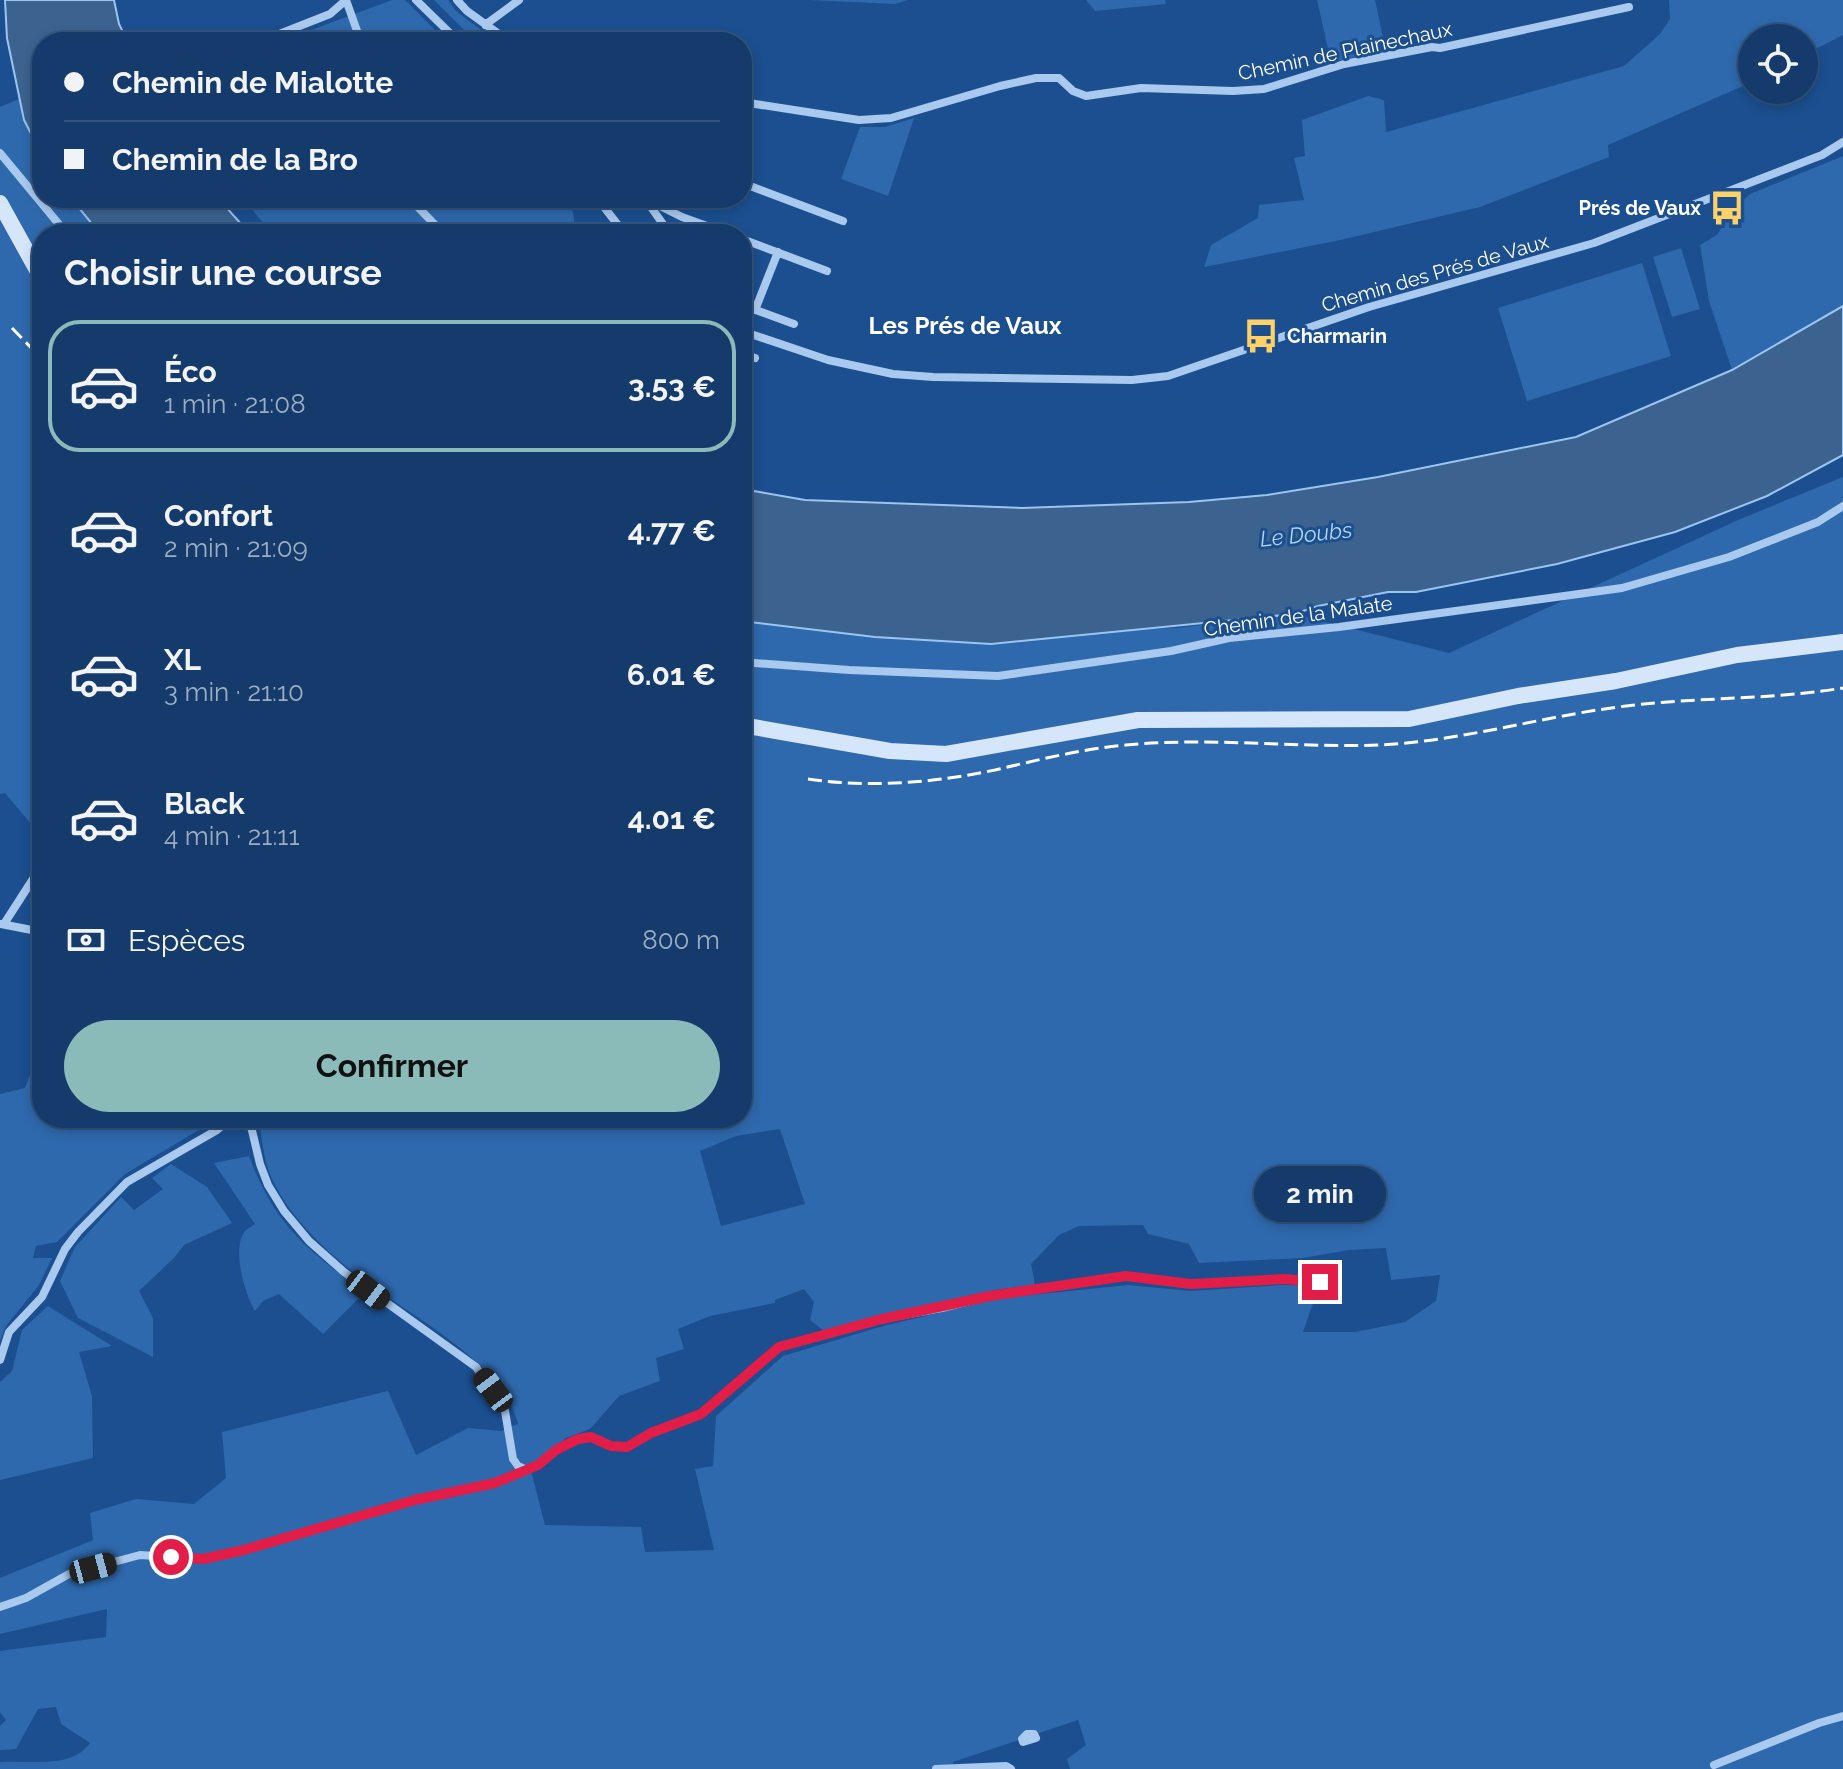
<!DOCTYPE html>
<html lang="fr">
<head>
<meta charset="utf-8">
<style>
	body { margin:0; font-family:Raleway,sans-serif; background:#214673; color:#f1f3f6; height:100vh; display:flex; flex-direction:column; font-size:30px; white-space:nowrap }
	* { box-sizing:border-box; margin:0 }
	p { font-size:26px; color:#9dadc1 }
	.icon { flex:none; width:44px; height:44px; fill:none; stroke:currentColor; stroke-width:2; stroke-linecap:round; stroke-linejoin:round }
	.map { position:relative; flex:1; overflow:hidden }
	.sheet { position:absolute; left:32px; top:224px; width:720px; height:904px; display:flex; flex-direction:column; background:#143b6b; border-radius:32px; box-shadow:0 4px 12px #0003,0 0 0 2px #33557e }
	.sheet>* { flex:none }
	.guide { position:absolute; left:32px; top:32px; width:720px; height:176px; border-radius:32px; box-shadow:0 4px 12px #0003,0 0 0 2px #33557e; display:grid; align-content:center; height:176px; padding:0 32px; background:#143b6b }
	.fabs { position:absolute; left:1738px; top:24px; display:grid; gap:16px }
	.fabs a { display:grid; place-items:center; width:80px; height:80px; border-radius:50%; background:#143b6b; box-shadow:0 4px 12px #0003,0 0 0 2px #33557e; font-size:40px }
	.end { position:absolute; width:36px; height:36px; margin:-18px; border:10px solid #e11d48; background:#fff; box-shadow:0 0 0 4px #fff }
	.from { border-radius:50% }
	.bubble { position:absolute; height:56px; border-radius:28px; background:#143b6b; box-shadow:0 4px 12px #0003,0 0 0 2px #33557e; font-size:26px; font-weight:700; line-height:56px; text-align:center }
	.car { position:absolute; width:24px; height:48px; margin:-24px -12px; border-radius:10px; box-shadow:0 0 6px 2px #0007; background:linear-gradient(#222 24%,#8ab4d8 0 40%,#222 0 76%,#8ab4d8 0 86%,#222 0) }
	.guide b { display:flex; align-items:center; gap:28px; height:76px; font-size:30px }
	.guide b+b { border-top:2px solid #33557e }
	.guide i { width:20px; height:20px; background:#f1f3f6 }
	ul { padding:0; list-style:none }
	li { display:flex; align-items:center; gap:24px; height:132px; margin:0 16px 12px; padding:0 16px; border:4px solid transparent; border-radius:32px }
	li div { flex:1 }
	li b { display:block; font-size:30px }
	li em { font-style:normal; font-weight:700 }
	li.current { border-color:#8bbbb9 }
	li>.icon { width:72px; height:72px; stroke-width:1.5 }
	h2 { padding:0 32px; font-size:36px; line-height:96px }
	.pay { display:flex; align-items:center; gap:20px; height:88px; padding:0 32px; font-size:30px }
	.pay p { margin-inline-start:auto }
	.primary-button { display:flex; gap:16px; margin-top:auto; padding:16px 32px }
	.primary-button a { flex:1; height:92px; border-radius:48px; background:#8bbbb9; color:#111; font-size:32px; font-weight:700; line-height:92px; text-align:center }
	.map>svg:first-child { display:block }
</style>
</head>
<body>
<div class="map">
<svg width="1843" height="1769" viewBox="0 0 1843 1769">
	<rect width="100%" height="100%" fill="#1b4f8f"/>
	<!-- green -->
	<path fill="#2e69ad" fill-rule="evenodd" d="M392,0h13l42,42h-168z
		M434,0h14l8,11 41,31h-21z
		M809,0h99l-13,4z
		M1086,0h79l1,4 -71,7z
		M1317,0h58l11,51 -55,11z
		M1669,0h174v35l-39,20v-17h-52v44l-144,63 1,12 -129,50 -144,34 -132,26 7,-22 47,-27 1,-13 45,-5 -10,-42 11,-2 -3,-36 66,-24 16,4 2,32 238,-66 36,-32 10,-15z
		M19,99l5,21 18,35v43h29l29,36h-58v603l-37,-44 -5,1v-687z
		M914,118l-26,78 -47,-17 19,-52h25z
		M1843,156v150l-111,64 -23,-69 -9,-56 17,-10 17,-26 16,-15z
		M242,198h329l5,36h-303z
		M1681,248l19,61 -28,8 -19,-60z
		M1642,263l29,93 -144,45 -29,-93z
		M1843,477v1292h-773l-3,-10 19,-14 -8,-25 -125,42v7h-953v-7c32,-2 72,7 90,-19l-29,-19 -5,-17 -18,2 -22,40 -16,1v-24l6,-6 -6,-8v-61l106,-14 1,-28 -107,25v-56l93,-38 -3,-27 46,-14 58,5 32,-26 -4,-46 166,-41 28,64 52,-27 33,3 17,-7c-17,-69 -126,-116 -177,-162 -26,-22 -52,-49 -67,-79 -11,-20 -11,-43 -16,-65h484v-497l133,16 301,-9 118,-14 155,39 289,-133zM780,1129l25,75 -84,22 -21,-75 36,-15zM1143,1225l5,9 41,10 10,19 104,-5 46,-8 37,-2 5,32 49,-5 -4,26 -31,21 -50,10h-52l16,-46 -36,-1 -93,6 -62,-6 -126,13 -119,28 -100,30 -67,60 -3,50 -18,3 19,81 -69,2 -4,-25 -96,-2 -14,-54 35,-33 24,-9 29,-33 41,-15 -4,-23 28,-9 -6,-20 32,-13 65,-13v-3l29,-11 10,13 -4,18 14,11 54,-15 117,-26 40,-5 -4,-21 28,-29 20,-9z
		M42,1043v75h177l-94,56 -68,68 -21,4 -3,12h19l-13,27 -33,41 -6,15v-247l25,-6z
		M249,1156c27,72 58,92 115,137l-41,41 -44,-40 -16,7 -8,10c-10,-17 -24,-62 -10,-80 3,-3 7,-5 10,-7l-41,-61z
		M171,1164l36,23 25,36 -48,22 -10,13 -35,33 14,27v39l-75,-39 -18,-37 15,-34 46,-50 13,13 29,-21 -11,-11z
		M48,1306l64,40 -33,6 13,44 1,62 -93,22v-98l12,-11 10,-41z"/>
	<!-- water -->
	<path fill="#3c6290" stroke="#9cc4f0" stroke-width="2" d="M5,0h109l5,24 9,18h-86v113l-18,-35 -17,-82z
		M71,198h147l32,36h-150z
		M1843,306v149l-76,41 -92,36 -118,32 -141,28h-28l-70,14 -24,8 -303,30 -116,-7 -133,-16v-132l63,11 217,8 167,-6 78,-7 111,-18 198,-40 156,-67z"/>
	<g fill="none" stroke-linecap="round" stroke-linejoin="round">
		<!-- street -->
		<path stroke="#a9c9ee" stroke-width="8" d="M346,0l15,42
			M416,0l43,42
			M457,0l10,11 43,31
			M485,25l34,-25
			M259,42l71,-28 16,-14
			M742,102l117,18 32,-2 109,-32 36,-8h23l14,13 13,5 55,-8 92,3 31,-2 80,-25 88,-17 8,1 189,-41
			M0,153l67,81
			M742,183l101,38
			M409,198l35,36
			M597,198l28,36
			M644,198l38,19 47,17
			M646,200l24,34
			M742,239l85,32
			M742,305l52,19
			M755,310l23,-58
			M742,331l86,29 65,14 40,3 199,3 36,-4 201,-69 225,-64 228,-88 21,-13
			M742,353l13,5
			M742,662l107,8 149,6 173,-25 58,-13 110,-11 283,-39 107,-31 89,-35 25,-16
			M1,924l41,8
			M4,924l38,-59
			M249,1118l11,46 8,21 16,26 25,30 35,31 132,95 29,44 8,48 5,7 9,4
			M0,1360l9,-28 33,-35 23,-48 13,-17 49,-50 90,-52 14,-12
			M0,1607l26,-9 43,-24 71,-19 63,4 41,-9 171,-50 80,-17 43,-18 18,-15 22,-11 13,-2 20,9 16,1 24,-14 50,-19 78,-67 103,-28 60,-11 48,-12 136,-20 65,8 93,-5 36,3
			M1027,1734h7l2,4 -13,4 -1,-3z
			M1714,1765l105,-42 24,-7
			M936,1769l70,-3 5,3"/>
		<!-- secondary -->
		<path stroke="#d6e6fa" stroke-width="16" d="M0,203l42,76
			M742,725l148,26 56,3 192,-34 271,-1 109,-23 98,-15 121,-26 106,-13"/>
		<!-- rail -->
		<path stroke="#fff" stroke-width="3" stroke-dasharray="14 6" stroke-linecap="butt" d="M12,328l30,31
			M808,779c62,9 125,4 187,-9 43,-10 86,-21 131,-25 85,-8 169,3 254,0 83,-4 163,-29 246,-39 72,-9 145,-6 217,-18"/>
	</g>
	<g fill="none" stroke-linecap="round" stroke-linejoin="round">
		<!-- route -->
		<path stroke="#e11d48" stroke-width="10" d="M171,1557l32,2 41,-9 171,-50 80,-17 43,-18 18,-15 22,-11 13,-2 20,9 16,1 24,-14 50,-19 78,-67 103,-28 108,-23 136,-20 65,8 93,-5 36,3"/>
	</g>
	<!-- icons -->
	<defs>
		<g id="bus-bare" transform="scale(2.76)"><path d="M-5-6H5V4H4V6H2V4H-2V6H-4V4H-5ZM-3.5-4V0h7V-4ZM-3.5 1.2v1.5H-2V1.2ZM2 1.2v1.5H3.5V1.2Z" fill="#ffd166" stroke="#1b4f8f" stroke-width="2.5" paint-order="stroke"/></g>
	</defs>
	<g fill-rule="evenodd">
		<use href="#bus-bare" x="1727" y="208"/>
		<use href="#bus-bare" x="1261" y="336"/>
	</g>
	<g text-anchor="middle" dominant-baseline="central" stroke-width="6" stroke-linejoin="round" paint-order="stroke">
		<!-- street labels -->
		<g font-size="20" fill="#fff" stroke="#1b4f8f">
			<text transform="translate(1345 51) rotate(-12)">Chemin de Plainechaux</text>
			<text transform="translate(1435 273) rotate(-16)">Chemin des Prés de Vaux</text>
			<text transform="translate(1298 616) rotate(-8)">Chemin de la Malate</text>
		</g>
		<!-- poi labels -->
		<g font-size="20" font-weight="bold" fill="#fff" stroke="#1b4f8f" text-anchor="end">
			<text x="1701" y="208">Prés de Vaux</text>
			<text x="1287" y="336" text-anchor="start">Charmarin</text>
		</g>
		<!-- water labels -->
		<g font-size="22" font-style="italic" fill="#b5d3f5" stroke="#1b4f8f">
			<text transform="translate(1306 534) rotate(-6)">Le Doubs</text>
		</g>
		<!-- quarter labels -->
		<g font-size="24" font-weight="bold" fill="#fff" stroke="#1b4f8f">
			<text x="965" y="325">Les Prés de Vaux</text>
		</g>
	</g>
</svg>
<div class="fabs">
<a><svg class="icon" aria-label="locate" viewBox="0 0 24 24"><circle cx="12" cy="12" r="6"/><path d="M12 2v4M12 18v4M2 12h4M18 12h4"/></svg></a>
</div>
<i class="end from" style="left:171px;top:1557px"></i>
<i class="end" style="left:1320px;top:1282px"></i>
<div class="bubble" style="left:1254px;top:1166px;width:132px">2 min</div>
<i class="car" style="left:368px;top:1290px;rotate:127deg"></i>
<i class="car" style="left:493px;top:1390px;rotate:323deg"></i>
<i class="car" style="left:93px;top:1568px;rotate:75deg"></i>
<div class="guide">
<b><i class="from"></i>Chemin de Mialotte</b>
<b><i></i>Chemin de la Bro</b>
</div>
<section class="sheet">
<h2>Choisir une course</h2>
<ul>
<li class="current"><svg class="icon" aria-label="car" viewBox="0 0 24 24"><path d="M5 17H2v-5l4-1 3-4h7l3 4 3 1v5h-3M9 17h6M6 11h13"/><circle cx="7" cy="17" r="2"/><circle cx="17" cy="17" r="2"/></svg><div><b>Éco</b><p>1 min · 21:08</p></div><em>3.53 €</em></li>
<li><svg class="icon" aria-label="car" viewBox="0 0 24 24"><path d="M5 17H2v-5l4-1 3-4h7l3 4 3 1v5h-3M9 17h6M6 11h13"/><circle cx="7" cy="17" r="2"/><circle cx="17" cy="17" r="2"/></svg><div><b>Confort</b><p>2 min · 21:09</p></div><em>4.77 €</em></li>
<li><svg class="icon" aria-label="car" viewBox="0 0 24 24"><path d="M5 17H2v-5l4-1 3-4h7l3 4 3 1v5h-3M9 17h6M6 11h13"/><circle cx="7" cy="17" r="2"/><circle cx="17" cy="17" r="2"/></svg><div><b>XL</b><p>3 min · 21:10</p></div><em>6.01 €</em></li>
<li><svg class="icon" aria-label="car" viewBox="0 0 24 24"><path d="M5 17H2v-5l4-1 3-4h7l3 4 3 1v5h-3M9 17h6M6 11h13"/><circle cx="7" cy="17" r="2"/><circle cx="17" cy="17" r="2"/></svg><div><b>Black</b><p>4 min · 21:11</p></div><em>4.01 €</em></li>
</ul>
<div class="pay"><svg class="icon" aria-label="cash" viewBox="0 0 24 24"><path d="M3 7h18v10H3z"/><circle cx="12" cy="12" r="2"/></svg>Espèces<p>800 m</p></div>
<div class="primary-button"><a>Confirmer</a></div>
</section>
</div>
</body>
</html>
